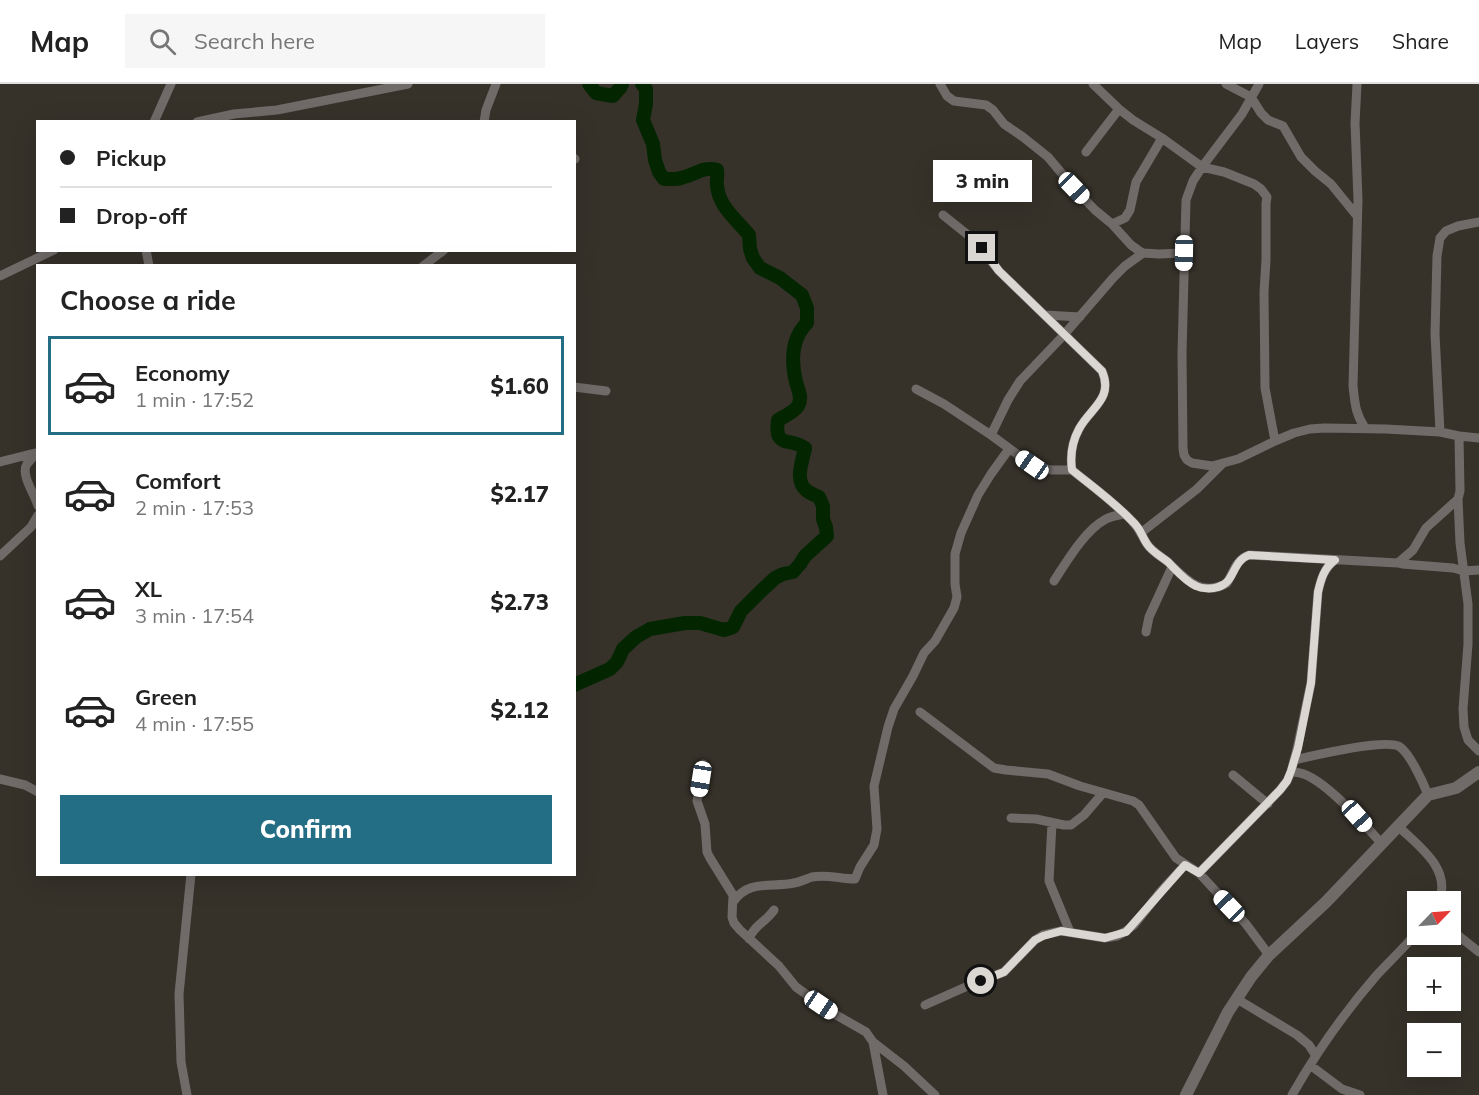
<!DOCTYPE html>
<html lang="en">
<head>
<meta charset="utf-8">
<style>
	body { margin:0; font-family:Mulish,sans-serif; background:#f6f6f6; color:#222; height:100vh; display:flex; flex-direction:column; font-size:22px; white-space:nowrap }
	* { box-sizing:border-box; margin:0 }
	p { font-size:20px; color:#767676 }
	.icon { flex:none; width:33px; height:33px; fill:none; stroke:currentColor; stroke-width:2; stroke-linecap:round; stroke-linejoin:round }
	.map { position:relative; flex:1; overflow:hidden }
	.side { position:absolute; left:36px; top:180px; width:540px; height:612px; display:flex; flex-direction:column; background:#fff; border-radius:0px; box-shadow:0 6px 24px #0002 }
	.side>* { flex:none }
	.guide { position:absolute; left:36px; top:36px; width:540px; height:132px; border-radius:0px; box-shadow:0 6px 24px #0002; display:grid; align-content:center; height:132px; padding:0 24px; background:#fff }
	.needle { width:39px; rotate:65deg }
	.controls { position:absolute; left:1407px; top:807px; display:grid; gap:12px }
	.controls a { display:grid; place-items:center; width:54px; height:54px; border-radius:0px; background:#fff; box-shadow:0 6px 24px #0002; font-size:30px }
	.end { position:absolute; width:27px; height:27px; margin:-14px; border:8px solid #dad7d2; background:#111; box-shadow:0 0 0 3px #111 }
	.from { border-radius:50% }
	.bubble { position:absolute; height:42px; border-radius:0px; background:#fff; box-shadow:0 6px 24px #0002; font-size:20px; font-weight:800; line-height:42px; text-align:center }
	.car { position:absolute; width:18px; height:36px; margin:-18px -9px; border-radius:8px; box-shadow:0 0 4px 2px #0007; background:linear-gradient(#fff 24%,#345 0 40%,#fff 0 76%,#345 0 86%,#fff 0) }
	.guide b { display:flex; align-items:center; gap:21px; height:57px; font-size:22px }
	.guide b+b { border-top:2px solid #e0e0e0 }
	.guide i { width:15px; height:15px; background:#222 }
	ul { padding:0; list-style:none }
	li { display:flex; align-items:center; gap:18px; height:99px; margin:0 12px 9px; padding:0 12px; border:3px solid transparent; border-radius:0px }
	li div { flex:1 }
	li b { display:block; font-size:22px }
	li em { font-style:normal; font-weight:800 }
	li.on { border-color:#236d85 }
	li>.icon { width:54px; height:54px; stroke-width:1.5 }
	h2 { padding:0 24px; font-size:27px; line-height:72px }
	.action { display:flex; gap:12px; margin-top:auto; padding:12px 24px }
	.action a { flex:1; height:69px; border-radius:0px; background:#236d85; color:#fff; font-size:24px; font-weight:800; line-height:69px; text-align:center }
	header { display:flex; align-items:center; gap:36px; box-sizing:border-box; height:84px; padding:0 30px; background:#fff; border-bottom:2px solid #e0e0e0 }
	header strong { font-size:28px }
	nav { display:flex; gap:33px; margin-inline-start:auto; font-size:21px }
	.search { width:420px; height:54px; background:#f6f6f6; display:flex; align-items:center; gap:15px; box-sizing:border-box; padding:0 21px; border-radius:0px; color:#767676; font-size:22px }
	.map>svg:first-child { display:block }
</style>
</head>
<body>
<header>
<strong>Map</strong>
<div class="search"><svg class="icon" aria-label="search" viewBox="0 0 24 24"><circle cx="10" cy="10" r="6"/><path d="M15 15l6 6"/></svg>Search here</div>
<nav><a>Map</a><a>Layers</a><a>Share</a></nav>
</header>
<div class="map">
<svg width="1479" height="1011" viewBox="0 0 1479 1011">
	<rect width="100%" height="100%" fill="#36322a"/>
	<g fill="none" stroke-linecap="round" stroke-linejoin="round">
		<!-- river -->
		<path stroke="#032600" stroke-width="14" d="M589,0l7,9 17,3 7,-8 2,-4
			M574,601l36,-16 7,-7 6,-13 13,-12 14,-8 35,-6h15l24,7 9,-3 8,-16 20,-20 14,-13 8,-4 10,-2 7,-8 5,-8 22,-20 -1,-9 -3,-8v-13l-4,-9c-4,-2 -10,-4 -13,-7 -12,-10 -3,-30 -1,-42 -16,-11 -31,1 -27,-28 7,-4 16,-8 20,-14 5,-8 0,-16 -2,-24 -5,-21 -5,-43 11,-59v-15l-5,-13 -22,-17 -20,-10 -7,-10 -3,-9 -1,-14c-12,-15 -31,-29 -32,-50 -1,-6 1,-9 0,-15 -13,-4 -21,4 -33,7 -6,3 -13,2 -20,2l-5,-7 -4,-12 -2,-16 -10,-24 3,-16v-15l-4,-5"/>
		<!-- minor -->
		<path stroke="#706b69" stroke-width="9" d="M940,0l7,12 7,5 32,4 7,5 11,14 19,13 25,20 26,31 21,22 17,14 19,21 7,5 5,3 16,1 25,-1
			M1093,0l26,25 14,11 29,18 40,29 22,5 30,12 7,5 6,8 -1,6v57l-2,32 1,96 10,53
			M1226,0l25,13 10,16 7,7 15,6 18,31 14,14 16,13 26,32
			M1259,0l-17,30 -40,53 -9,14 -7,19 -4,153 1,95 1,7 3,5 5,3 20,3 26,-7 37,-18 19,-8 16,-4 14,-1 62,1 54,3 19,4 20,2
			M1357,0l-2,39 3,77 -5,186c2,17 2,27 12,42
			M154,38l17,-38
			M197,38l37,-8 43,-4 131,-26
			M484,38l2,-12 10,-26
			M1086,68l33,-43
			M574,74l1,1
			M943,131l30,24 26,32 103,100c12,28 -12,37 -23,58 -7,13 -9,27 -7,41 21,17 42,32 60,51 9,9 9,14 15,23 5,8 14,12 21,18 17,16 33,36 59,21 6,-10 9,-24 22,-28l149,8 15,-13 13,-22 32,-29 2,-8 -1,-55
			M1112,140l13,-6 5,-8 6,-28 26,-44
			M146,166l3,16
			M423,182l21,-16
			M0,192l54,-26
			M1045,231l35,2
			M574,303l32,4
			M916,305l28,15 47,31 41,30 19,5h21
			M1440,348l-5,-98 2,-78 3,-18 6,-7 12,-5 21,-4
			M991,351l17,-35 12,-19 42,-44 51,-59 12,-12 18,-13
			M38,369c-4,3 -8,7 -11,11 -7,11 8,30 11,42
			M0,378l35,-9
			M1458,415l2,44 8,61v40l-5,65 1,18 4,13 11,11
			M1142,448l55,-43 26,-26
			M0,472l31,-29 7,-12
			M1398,479l4,1 51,4 11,3 15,-1
			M1054,497c13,-20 31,-51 52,-62 6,-3 12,-4 19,-5
			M1146,548l3,-15 23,-50
			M920,628l74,56 12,2 42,4 32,12 53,15 6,4 37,53 23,15 47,51 23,31
			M1294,676c18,-4 93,-22 106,-13 10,7 23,35 28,48
			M703,680l-6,37 8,23 2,28 3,6 23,37 -1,22 2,6 6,7 39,36 17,21 35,25 35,20 7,10 10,53
			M1291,688c3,0 6,0 9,1 24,5 66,53 82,71
			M1233,691l35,29
			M0,695l25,6 13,7
			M1011,734l25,1 28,6h7l13,-10 19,-22
			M1052,739l-3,58 21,51
			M1398,742c20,20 54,42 41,76
			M1199,789l81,-83 7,-9 4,-9 6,-23 14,-66 7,-91c3,-13 6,-24 17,-32
			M733,818c16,-23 37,-14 61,-19 6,-1 12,-4 18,-6 14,-3 29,2 43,2l5,-12 14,-22 3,-16 -3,-43 14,-59 6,-18 19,-33 11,-23 11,-12 19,-33 3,-11 -2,-13v-30l6,-21 17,-38 13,-21 18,-25
			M1450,845l29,23
			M749,855c4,-13 18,-18 25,-29
			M1237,915l60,36 12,10 7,11
			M925,921l45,-20 34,-13 31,-32 8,-5 18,-4 44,7 12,-2 9,-5 8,-6 27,-34 24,-26
			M873,958l31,24 31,29
			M1310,981l32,24 18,6
			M187,1011l-6,-33 -2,-68 12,-120
			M1292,1011c24,-42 52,-82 84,-119 14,-15 29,-29 42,-45"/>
		<!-- tertiary -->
		<path stroke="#706b69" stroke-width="12" d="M1186,1011l42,-83 23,-35 18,-22 57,-53 102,-107 28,-7 23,-16"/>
	</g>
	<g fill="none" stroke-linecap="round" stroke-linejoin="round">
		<!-- route -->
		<path stroke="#dad7d2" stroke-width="8" d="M981,897l23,-9 31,-32 8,-4 18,-5 44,7 21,-6 59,-67 14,8 81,-83 7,-9 4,-10 7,-23 13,-65 7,-91c3,-13 6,-24 17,-32l-86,-5c-17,6 -14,28 -31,32 -6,2 -16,2 -22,-1 -11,-5 -20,-16 -28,-24 -7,-6 -16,-10 -21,-18 -6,-9 -6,-15 -15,-23 -18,-19 -39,-34 -60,-51 -2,-14 0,-28 7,-41 11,-21 35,-30 23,-58l-103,-100 -17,-23"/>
	</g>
</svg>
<div class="controls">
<a><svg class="needle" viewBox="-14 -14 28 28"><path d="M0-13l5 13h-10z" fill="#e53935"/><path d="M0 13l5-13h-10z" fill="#767676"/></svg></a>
<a>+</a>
<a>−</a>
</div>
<i class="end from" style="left:981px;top:897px"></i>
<i class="end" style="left:982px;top:164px"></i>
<div class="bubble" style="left:933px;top:76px;width:99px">3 min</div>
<i class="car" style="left:1074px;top:104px;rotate:136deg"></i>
<i class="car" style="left:1184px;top:169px;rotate:181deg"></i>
<i class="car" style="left:1032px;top:381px;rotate:305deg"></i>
<i class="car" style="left:701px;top:695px;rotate:189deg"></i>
<i class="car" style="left:1357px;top:732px;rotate:138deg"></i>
<i class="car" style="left:1229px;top:822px;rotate:316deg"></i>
<i class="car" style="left:821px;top:921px;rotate:124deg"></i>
<div class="guide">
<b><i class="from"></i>Pickup</b>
<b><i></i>Drop-off</b>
</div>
<section class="side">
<h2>Choose a ride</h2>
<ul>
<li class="on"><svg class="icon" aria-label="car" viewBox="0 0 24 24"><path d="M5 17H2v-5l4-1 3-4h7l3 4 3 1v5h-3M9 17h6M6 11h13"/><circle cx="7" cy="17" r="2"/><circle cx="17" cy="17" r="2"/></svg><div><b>Economy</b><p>1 min · 17:52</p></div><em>$1.60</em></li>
<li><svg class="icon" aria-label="car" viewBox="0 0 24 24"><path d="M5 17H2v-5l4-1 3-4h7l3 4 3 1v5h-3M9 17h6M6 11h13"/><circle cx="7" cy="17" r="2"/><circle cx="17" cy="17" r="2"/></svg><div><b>Comfort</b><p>2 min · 17:53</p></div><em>$2.17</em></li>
<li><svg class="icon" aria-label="car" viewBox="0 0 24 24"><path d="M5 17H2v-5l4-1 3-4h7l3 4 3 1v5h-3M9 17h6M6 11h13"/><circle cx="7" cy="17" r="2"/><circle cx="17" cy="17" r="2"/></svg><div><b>XL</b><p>3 min · 17:54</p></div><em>$2.73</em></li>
<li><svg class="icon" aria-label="car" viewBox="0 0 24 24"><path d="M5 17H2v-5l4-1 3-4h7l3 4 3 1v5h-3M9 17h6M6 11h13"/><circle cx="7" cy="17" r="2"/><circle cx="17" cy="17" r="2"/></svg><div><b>Green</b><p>4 min · 17:55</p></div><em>$2.12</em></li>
</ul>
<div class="action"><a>Confirm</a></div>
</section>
</div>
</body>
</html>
